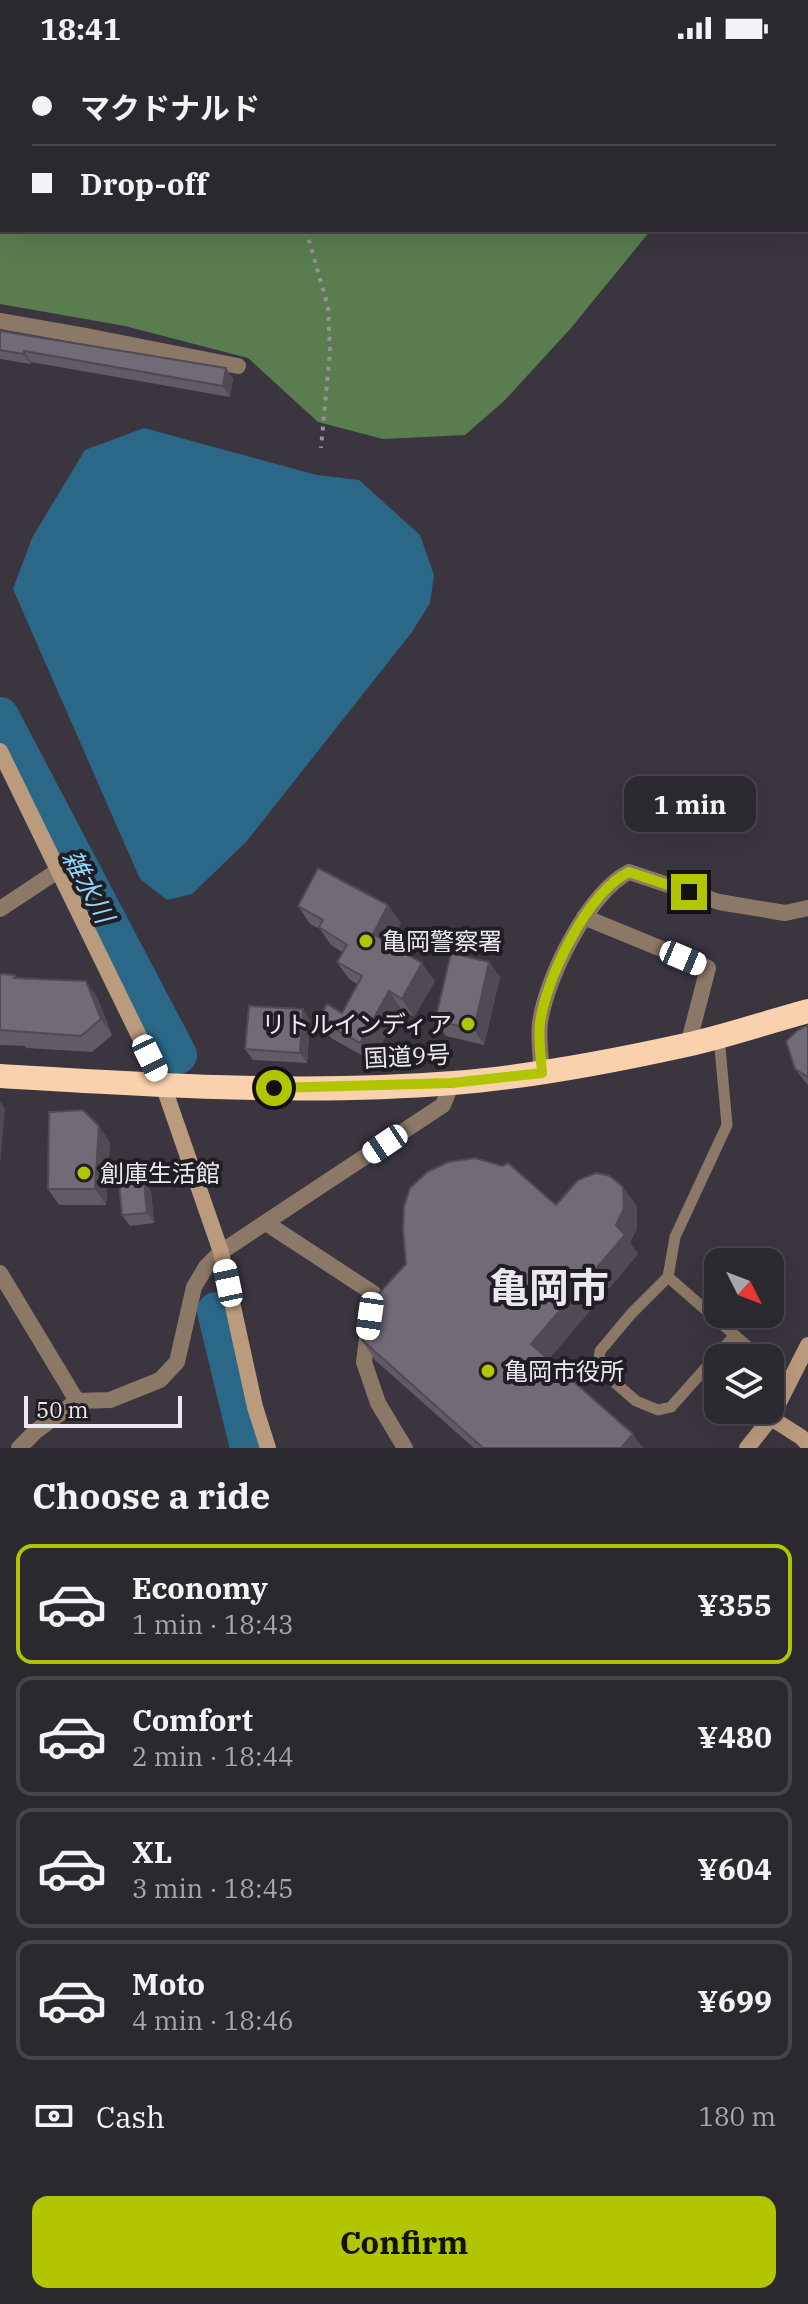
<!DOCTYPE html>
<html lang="en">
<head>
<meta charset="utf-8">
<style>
	body { margin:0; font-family:"IBM Plex Serif","Noto Sans JP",serif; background:#38343c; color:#f1f3f6; height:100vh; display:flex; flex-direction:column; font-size:30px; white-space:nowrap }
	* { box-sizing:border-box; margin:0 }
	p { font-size:26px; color:#a6a6ab }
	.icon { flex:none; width:44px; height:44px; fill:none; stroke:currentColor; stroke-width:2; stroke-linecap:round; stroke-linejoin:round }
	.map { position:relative; height:1392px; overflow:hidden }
	.drawer { display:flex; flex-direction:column; background:#2c2830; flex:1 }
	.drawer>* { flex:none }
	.guide { position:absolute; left:0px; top:0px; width:808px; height:176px; box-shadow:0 8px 32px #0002,0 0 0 2px #48444c; display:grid; align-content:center; height:176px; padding:0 32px; background:#2c2830 }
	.needle { width:52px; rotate:132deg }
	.tools { position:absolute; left:704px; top:1192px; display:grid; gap:16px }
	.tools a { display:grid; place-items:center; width:80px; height:80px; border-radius:16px; background:#2c2830; box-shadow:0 8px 32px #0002,0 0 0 2px #48444c; font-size:40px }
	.scale { position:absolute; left:24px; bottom:20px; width:158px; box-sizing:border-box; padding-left:8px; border:4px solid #ece8ef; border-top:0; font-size:22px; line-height:28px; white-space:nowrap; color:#ece8ef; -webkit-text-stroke:6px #211e23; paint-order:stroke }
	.end { position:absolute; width:36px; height:36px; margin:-18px; border:10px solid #b1c500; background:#111; box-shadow:0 0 0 4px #111 }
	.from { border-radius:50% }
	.bubble { position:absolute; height:56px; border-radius:16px; background:#2c2830; box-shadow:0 8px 32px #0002,0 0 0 2px #48444c; font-size:26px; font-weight:700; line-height:56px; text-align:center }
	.car { position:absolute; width:24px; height:48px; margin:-24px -12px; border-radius:10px; box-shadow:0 0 6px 2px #0007; background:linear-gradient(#fff 24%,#345 0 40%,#fff 0 76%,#345 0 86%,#fff 0) }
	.guide b { display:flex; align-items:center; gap:28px; height:76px; font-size:30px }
	.guide b+b { border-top:2px solid #48444c }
	.guide i { width:20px; height:20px; background:#f1f3f6 }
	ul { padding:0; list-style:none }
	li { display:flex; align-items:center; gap:24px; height:120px; margin:0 16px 12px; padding:0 16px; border:4px solid #48444c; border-radius:16px }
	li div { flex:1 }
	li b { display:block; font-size:30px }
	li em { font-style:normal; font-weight:700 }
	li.selected { border-color:#b1c500 }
	li>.icon { width:72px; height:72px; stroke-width:1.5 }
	h2 { padding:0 32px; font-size:36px; line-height:96px }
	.pay { display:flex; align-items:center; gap:20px; height:88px; padding:0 32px; font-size:30px }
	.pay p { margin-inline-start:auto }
	.action { display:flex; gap:16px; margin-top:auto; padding:16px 32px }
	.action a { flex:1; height:92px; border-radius:16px; background:#b1c500; color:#111; font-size:32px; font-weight:700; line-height:92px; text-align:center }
	.status { display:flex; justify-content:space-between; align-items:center; height:56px; padding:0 40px; background:#2c2830; direction:ltr }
	.status svg { height:22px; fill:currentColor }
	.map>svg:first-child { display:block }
</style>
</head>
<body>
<div class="status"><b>18:41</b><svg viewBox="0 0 49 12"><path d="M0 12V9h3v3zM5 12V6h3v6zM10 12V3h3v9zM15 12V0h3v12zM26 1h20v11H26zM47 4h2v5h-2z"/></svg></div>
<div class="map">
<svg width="808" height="1392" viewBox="0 0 808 1392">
	<rect width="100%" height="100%" fill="#3b3540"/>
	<!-- forest -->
	<path fill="#597d4f" d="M0,0h808v55l-2,1v-54h-804v172h649l-80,98 -67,73 -39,34 -82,4 -65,-17 -70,-64 -123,-32 -125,-22z"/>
	<!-- water -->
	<path fill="#2b6888" d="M144,372l173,47 42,5 61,55 14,40 -4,28 -18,29 -166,210 -54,52 -25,6 -27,-21 -127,-290 19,-51 53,-88z"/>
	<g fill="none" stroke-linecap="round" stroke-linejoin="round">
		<!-- river -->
		<path stroke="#2b6888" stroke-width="38" d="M0,660l178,339
			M216,1255l33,137"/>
		<!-- path -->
		<path stroke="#959099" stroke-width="4" stroke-dasharray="4 6" stroke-linecap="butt" d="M285,2v-2
			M306,174l22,77 2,44 -9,97"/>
		<!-- lane -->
		<path stroke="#8c7866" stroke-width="11" d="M719,981l8,88 -52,112 -7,40 -37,37 -31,37 -2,17 38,33 22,9 13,-3 64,-72
			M668,1221l93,81
			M770,1310l19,16"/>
		<!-- street -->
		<path stroke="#8c7866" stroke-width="16" d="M0,265l85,15 153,30
			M0,853l59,-39
			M584,861l124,51 -20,77
			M542,1017c-1,-16 -4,-34 -2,-50 6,-45 48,-130 89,-151l90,30 66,11 23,-5
			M266,1167l107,70 -9,69 14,41 27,45
			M0,1217l77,128
			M19,1392l17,-17 41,-30 33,-1 50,-20 17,-18 17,-75 12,-20 15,-15 222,-147 9,-22"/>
		<!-- secondary -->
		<path stroke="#bb9b7e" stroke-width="16" d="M0,695l163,334 58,167 34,155 13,41
			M771,1362l30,19 7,7
			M747,1392l24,-30 37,-73"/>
		<!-- highway -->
		<path stroke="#f9d2ad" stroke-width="24" d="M0,1020c150,9 303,19 453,7 78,-6 156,-21 233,-38 41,-9 81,-23 122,-34"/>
	</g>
	<!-- wall -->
	<path fill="#615b66" d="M0,275l233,47 -3,19 -199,-35v2l-31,-5z
		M298,850l103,17 -11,21 45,37 -21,36 -13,-8 -29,52 -41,-23 -13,-18 24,-7 15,-29 -8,-5 -12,-17 5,-10 -11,-7 -11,-16 -10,-5z
		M489,906l11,15 -16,68 -38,-9 -11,-15z
		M0,918l15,1 2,3 80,19 15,38 -20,17 -66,-4 -1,-2 -25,-1z
		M310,964l-3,43 -54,-3 -8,-11z
		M808,969v60l-13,-16z
		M110,1086l-4,63h-47l-11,-16z
		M151,1135l3,32 -24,3 -8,-11z
		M556,1149l81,1v22l-7,15 8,11 -89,105 94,89h-169l-99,-88 -13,-20z"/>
	<!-- shaded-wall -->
	<path fill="#4f4a53" d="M24,295l7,11v2l-8,-10z
		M226,312l7,10 -3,19 -7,-11z
		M388,849l13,18 -16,29 -12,-18z
		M489,906l11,15 -16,68 -10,-16z
		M422,907l13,18 -21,36 -12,-18z
		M86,925l11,16 15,38 -11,-16z
		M389,935l12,18 -29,52 -12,-18z
		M303,953l7,11 -3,43 -7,-10z
		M0,1045l5,8 -5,56z
		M99,1070l11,16 -4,63 -11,-16z
		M144,1124l7,11 3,32 -7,-10z
		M623,1131l14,19v22l-7,15 8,11 -93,110 -14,-20 85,-119z
		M633,1378l10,14h-22z"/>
	<!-- building -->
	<path fill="#716a77" stroke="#4f4a53" stroke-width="2" d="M0,275l226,37 -3,18 -199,-35 -1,3 -23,-4z
		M318,812l70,37 -15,29 49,29 -20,36 -13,-8 -29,52 -42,-23 9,-16 15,9 20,-37 -25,-14 10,-17 -28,-18 4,-7 -25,-14z
		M451,897l38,9 -15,67 -39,-8z
		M0,918l15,1 -1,3 72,3 15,38 -20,17 -81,-6z
		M249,950l54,3 -3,44 -55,-4z
		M808,969v52l-13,-8 -9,-28 12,-11z
		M83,1054l16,16 -4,63h-47l1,-77z
		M475,1102l27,8 6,-3 48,42 22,-25 18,-7 14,3 13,11 1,21 -8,17 9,10 -94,109 102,90 -12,14h-138l-121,-108 3,-27 6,-11 35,-38 -3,-34 1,-24 6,-18 17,-16 21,-10z
		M144,1124l3,33 -25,2 -3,-32z"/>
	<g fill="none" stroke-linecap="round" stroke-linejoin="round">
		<!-- route -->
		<path stroke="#b1c500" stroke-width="10" d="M274,1032l178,-5 90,-10c-1,-16 -4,-34 -2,-50 6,-45 47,-130 89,-151l60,20"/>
	</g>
	<!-- markers -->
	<g fill="#b1c500" stroke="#211e23" stroke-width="3">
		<circle cx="366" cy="885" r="8"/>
		<circle cx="468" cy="968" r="8"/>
		<circle cx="84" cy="1117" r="8"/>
		<circle cx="488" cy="1315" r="8"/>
	</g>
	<g text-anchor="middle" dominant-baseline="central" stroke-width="8" stroke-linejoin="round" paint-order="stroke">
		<!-- poi labels -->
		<g font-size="24" fill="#ece8ef" stroke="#211e23" text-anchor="start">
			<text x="382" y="885">亀岡警察署</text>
			<text x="452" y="968" text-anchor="end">リトルインディア</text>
			<text x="100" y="1117">創庫生活館</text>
			<text x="504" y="1315">亀岡市役所</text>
		</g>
		<!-- street labels -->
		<g font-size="24" fill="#ece8ef" stroke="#211e23">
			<text transform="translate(407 1000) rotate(-3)">国道9号</text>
		</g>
		<!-- water labels -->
		<g font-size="26" font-style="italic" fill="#91d6fd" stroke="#211e23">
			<text transform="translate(89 830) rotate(62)">雑水川</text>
		</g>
		<!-- town labels -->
		<g font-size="40" font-weight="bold" fill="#ece8ef" stroke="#211e23">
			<text x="549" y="1231">亀岡市</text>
		</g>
	</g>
</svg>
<div class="tools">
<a><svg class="needle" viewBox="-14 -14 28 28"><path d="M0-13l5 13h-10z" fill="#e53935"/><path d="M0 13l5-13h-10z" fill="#a6a6ab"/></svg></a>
<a><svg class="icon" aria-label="layers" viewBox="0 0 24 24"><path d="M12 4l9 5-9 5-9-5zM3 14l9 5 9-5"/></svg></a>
</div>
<div class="scale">50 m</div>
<i class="end from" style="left:274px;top:1032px"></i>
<i class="end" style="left:689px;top:836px"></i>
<div class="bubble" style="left:624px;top:720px;width:132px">1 min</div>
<i class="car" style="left:683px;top:902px;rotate:113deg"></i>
<i class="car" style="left:150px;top:1002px;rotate:154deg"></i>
<i class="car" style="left:385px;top:1088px;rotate:236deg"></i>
<i class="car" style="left:228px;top:1227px;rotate:348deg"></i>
<i class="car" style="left:370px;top:1260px;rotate:188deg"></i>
<div class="guide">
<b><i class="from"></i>マクドナルド</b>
<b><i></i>Drop-off</b>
</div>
</div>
<section class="drawer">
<h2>Choose a ride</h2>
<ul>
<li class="selected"><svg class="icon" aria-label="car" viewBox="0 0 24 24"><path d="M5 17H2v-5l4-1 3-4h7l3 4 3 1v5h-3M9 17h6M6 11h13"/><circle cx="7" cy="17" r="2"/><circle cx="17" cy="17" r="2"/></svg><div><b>Economy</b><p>1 min · 18:43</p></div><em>¥355</em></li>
<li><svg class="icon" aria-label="car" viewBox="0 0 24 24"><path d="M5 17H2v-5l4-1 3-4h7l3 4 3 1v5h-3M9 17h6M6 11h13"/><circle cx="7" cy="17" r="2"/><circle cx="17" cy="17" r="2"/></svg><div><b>Comfort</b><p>2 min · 18:44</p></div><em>¥480</em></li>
<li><svg class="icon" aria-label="car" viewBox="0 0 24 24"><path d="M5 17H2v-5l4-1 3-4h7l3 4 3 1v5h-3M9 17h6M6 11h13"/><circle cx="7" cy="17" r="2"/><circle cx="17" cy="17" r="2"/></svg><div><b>XL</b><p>3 min · 18:45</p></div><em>¥604</em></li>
<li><svg class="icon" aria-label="car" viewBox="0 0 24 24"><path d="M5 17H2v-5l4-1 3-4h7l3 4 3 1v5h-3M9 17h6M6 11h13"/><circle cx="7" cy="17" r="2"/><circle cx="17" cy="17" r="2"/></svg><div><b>Moto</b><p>4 min · 18:46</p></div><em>¥699</em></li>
</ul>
<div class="pay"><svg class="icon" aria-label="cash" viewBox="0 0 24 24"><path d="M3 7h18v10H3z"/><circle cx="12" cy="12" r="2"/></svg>Cash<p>180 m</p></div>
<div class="action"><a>Confirm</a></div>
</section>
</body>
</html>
